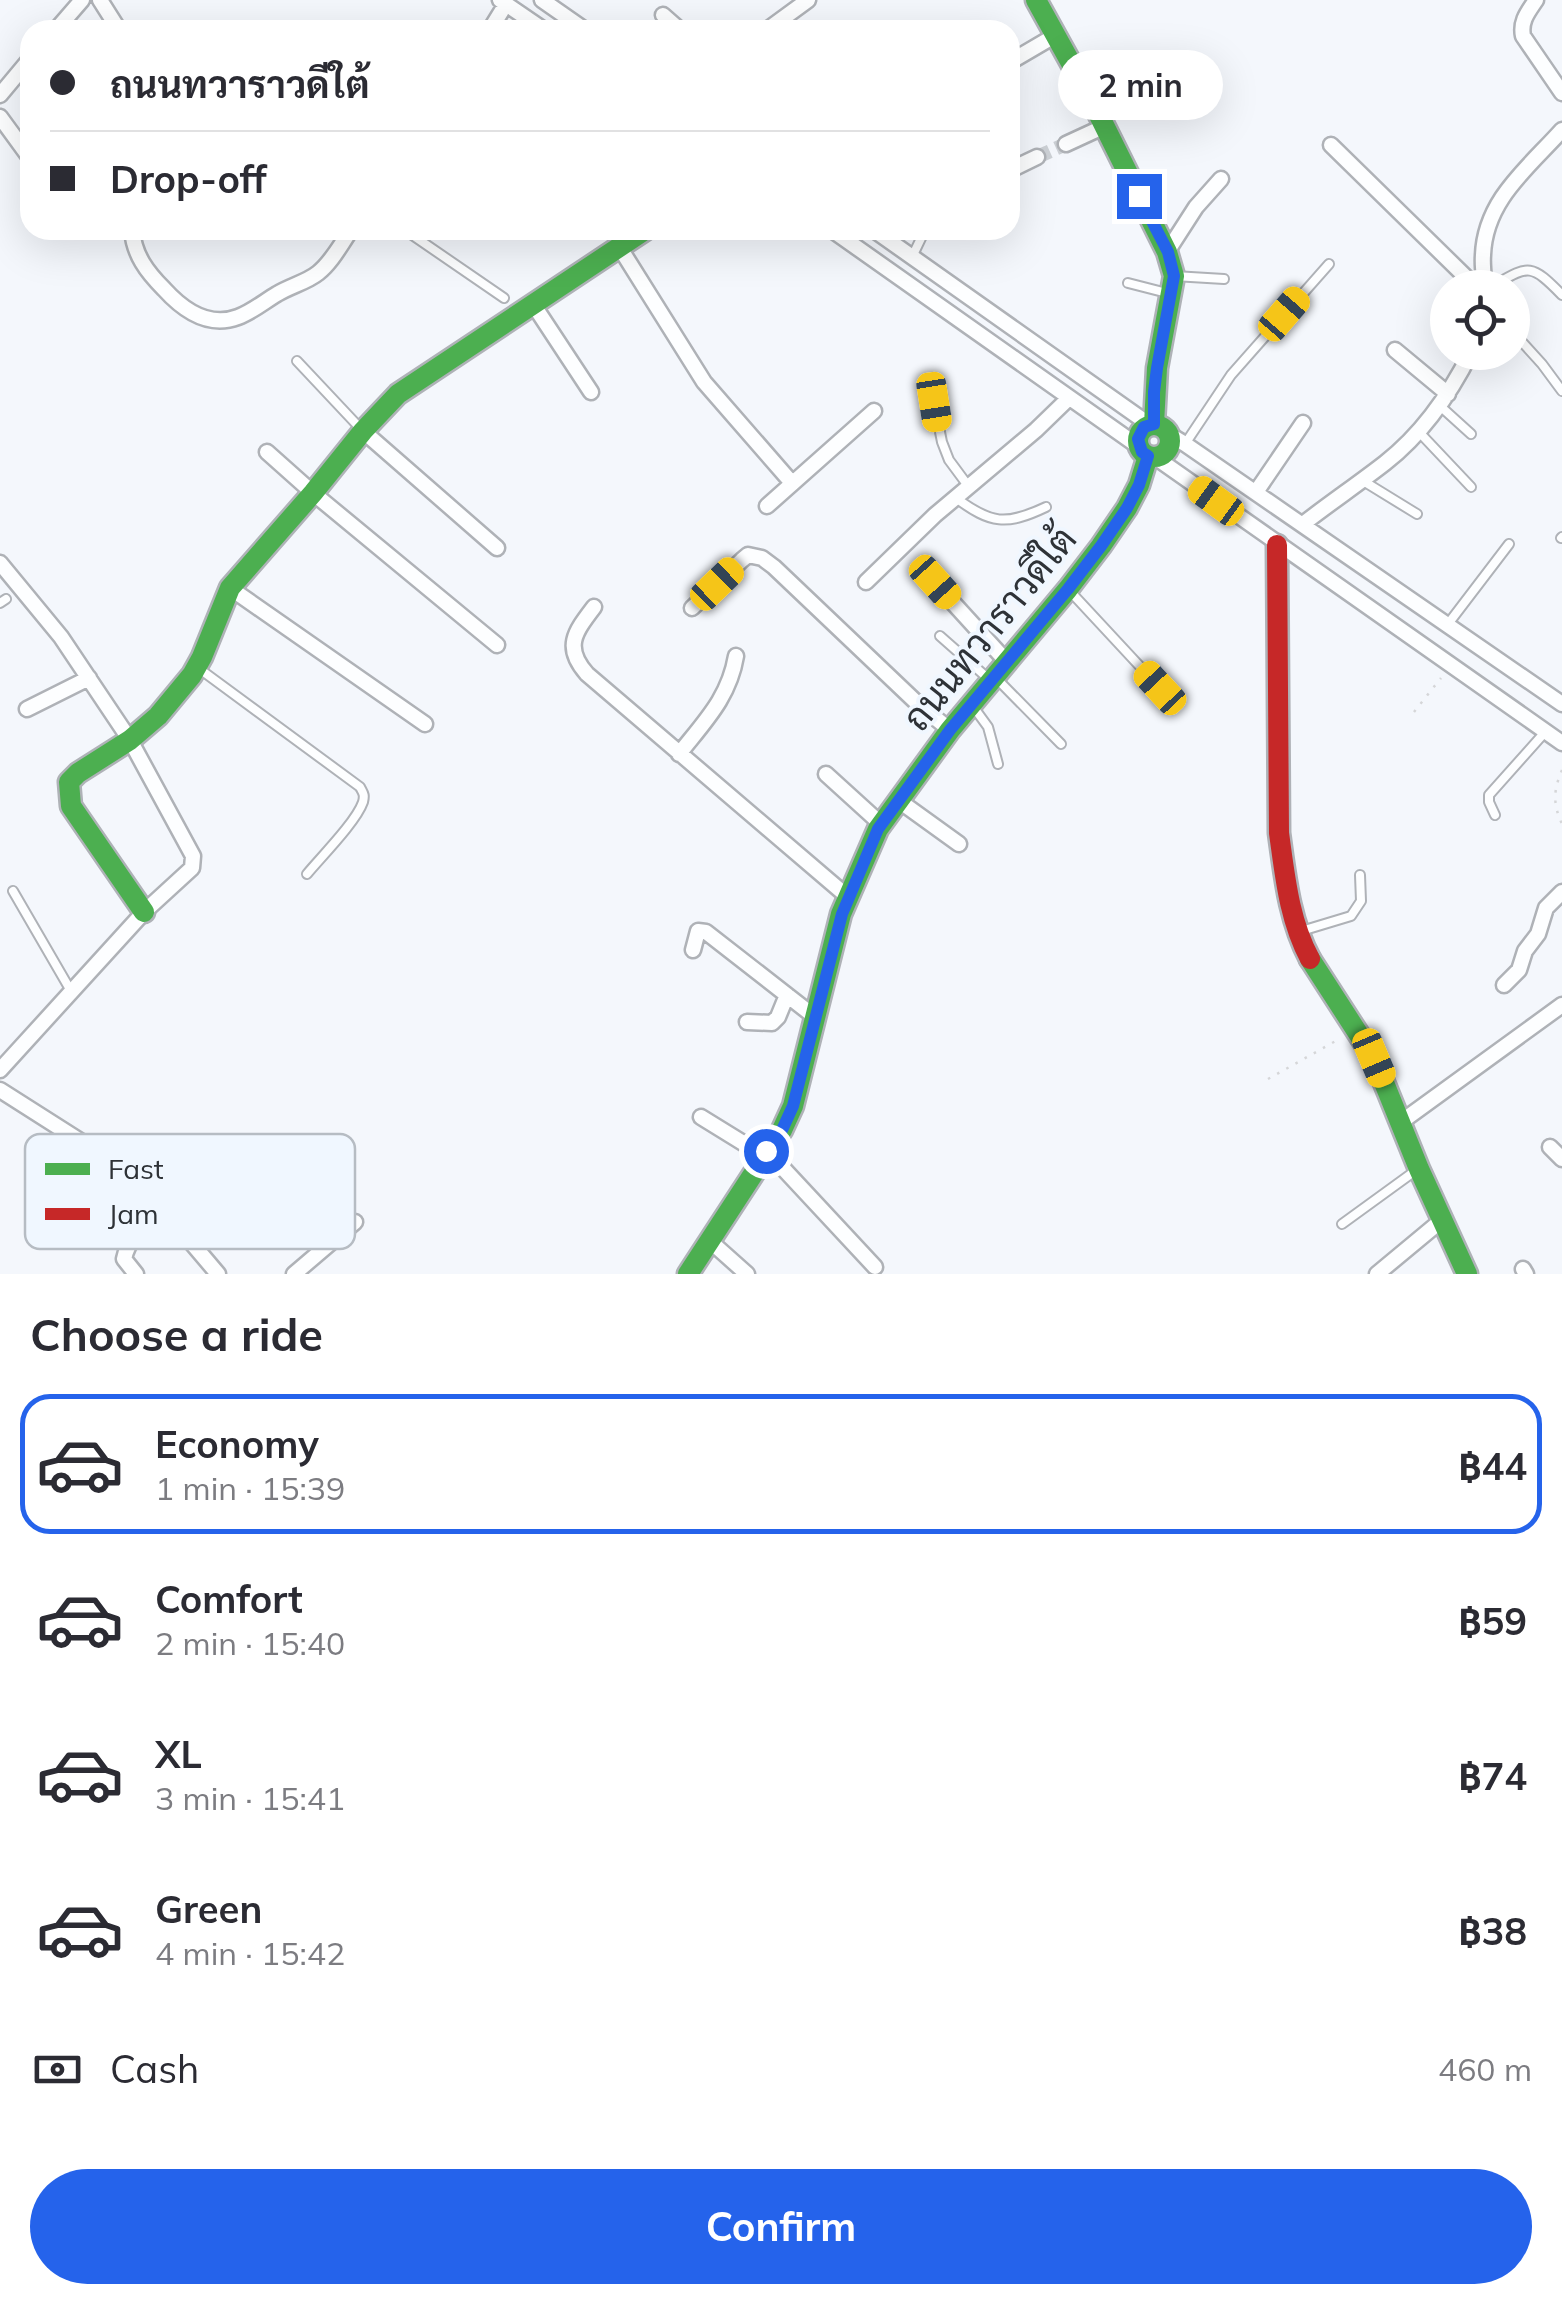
<!DOCTYPE html>
<html lang="en">
<head>
<meta charset="utf-8">
<style>
	body { margin:0; font-family:Mulish,Sarabun,sans-serif; background:#f7f7f7; color:#2b2b33; height:100vh; display:flex; flex-direction:column; font-size:38px; white-space:nowrap }
	* { box-sizing:border-box; margin:0 }
	p { font-size:32px; color:#7c7c81 }
	.icon { flex:none; width:55px; height:55px; fill:none; stroke:currentColor; stroke-width:2; stroke-linecap:round; stroke-linejoin:round }
	.map { position:relative; height:1274px; overflow:hidden }
	.drawer { display:flex; flex-direction:column; background:#fff; flex:1 }
	.drawer>* { flex:none }
	.guide { position:absolute; left:20px; top:20px; width:1000px; height:220px; border-radius:30px; box-shadow:0 10px 40px #0002; display:grid; align-content:center; height:220px; padding:0 30px; background:#fff }
	.controls { position:absolute; left:1430px; top:270px; display:grid; gap:20px }
	.controls a { display:grid; place-items:center; width:100px; height:100px; border-radius:50%; background:#fff; box-shadow:0 10px 40px #0002; font-size:50px }
	.end { position:absolute; width:45px; height:45px; margin:-22px; border:12px solid #2563eb; background:#fff; box-shadow:0 0 0 5px #fff }
	.from { border-radius:50% }
	.bubble { position:absolute; height:70px; border-radius:35px; background:#fff; box-shadow:0 10px 40px #0002; font-size:32px; font-weight:700; line-height:70px; text-align:center }
	.car { position:absolute; width:30px; height:60px; margin:-30px -15px; border-radius:12px; box-shadow:0 0 8px 2px #0007; background:linear-gradient(#f5c518 24%,#345 0 40%,#f5c518 0 76%,#345 0 86%,#f5c518 0) }
	.guide b { display:flex; align-items:center; gap:35px; height:95px; font-size:38px }
	.guide b+b { border-top:2px solid #e1e1e2 }
	.guide i { width:25px; height:25px; background:#2b2b33 }
	ul { padding:0; list-style:none }
	li { display:flex; align-items:center; gap:30px; height:140px; margin:0 20px 15px; padding:0 10px; border:5px solid transparent; border-radius:30px }
	li div { flex:1 }
	li b { display:block; font-size:38px }
	li em { font-style:normal; font-weight:700 }
	li.current { border-color:#2563eb }
	li>.icon { width:90px; height:90px; stroke-width:1.5 }
	h2 { padding:0 30px; font-size:45px; line-height:120px }
	.pay { display:flex; align-items:center; gap:25px; height:110px; padding:0 30px; font-size:38px }
	.pay p { margin-inline-start:auto }
	.cta { display:flex; gap:20px; margin-top:auto; padding:20px 30px }
	.cta a { flex:1; height:115px; border-radius:60px; background:#2563eb; color:#fff; font-size:40px; font-weight:700; line-height:115px; text-align:center }
	.map>svg:first-child { display:block }
</style>
</head>
<body>
<div class="map">
<svg width="1562" height="1274" viewBox="0 0 1562 1274">
	<rect width="100%" height="100%" fill="#f4f7fc"/>
	<g fill="none" stroke-linecap="round" stroke-linejoin="round">
		<!-- street-tunnel -->
		<path stroke="#ccd0d5" stroke-width="14" stroke-dasharray="14 7" stroke-linecap="butt" d="M1037,157l29,-13"/>
		<!-- lane casing -->
		<g stroke="#afb2b7" stroke-width="12">
			<path id="lane" d="M405,230l99,68
				M912,257l13,-27
				M1174,276l50,3
				M1128,283l39,10
				M1489,288c39,-22 40,-27 73,7
				M1512,331l30,33 20,27
				M297,361l63,67
				M934,402l8,40 7,18 20,27
				M1439,405l32,29
				M1419,432l52,55
				M1185,444l46,-69 98,-111
				M1360,479l57,35
				M956,498c35,26 50,28 90,9
				M1561,538l1,-1
				M1068,589l92,99
				M0,603l6,-4
				M1448,624l61,-80
				M940,636l51,45
				M197,667l163,120c3,6 5,7 3,15 -7,20 -42,55 -56,72
				M997,679l64,65
				M972,705l16,22 10,37
				M1495,815l-6,-13v-7l57,-64
				M13,891l58,100
				M1298,932l53,-16 10,-15 -1,-26
				M1342,1224l73,-53"/>
		</g>
		<!-- street casing -->
		<g stroke="#afb2b7" stroke-width="19">
			<path id="street" d="M100,0l19,30
				M500,0l44,30
				M542,0l43,30
				M1536,0c-8,12 -16,21 -13,36l39,57
				M663,15l17,15
				M56,30l26,-30
				M490,30l16,-26
				M767,30l41,-30
				M1010,62l46,-27
				M0,95l30,-36
				M0,117l30,41
				M1066,144l39,-18
				M1331,145l146,143
				M1010,170l27,-13
				M132,230c2,25 15,42 32,59 19,21 45,39 74,28 14,-5 27,-16 39,-23 13,-8 30,-12 41,-21 14,-11 23,-29 33,-43
				M832,230l306,216
				M874,230l276,195
				M620,248l84,134 88,101
				M1167,252l29,-45 25,-28
				M1485,288c-1,-11 -3,-22 -2,-33 2,-55 45,-87 79,-125
				M533,304l58,88
				M1395,350l53,44
				M363,431l134,117
				M1170,435l15,9 377,260
				M267,452l46,41 184,152
				M1155,457l407,286
				M1256,492l47,-69
				M767,506l107,-95
				M1303,524c27,-21 55,-40 82,-61 37,-29 65,-69 86,-111
				M0,563l61,74 69,103 63,116 -1,12 -48,44 -144,158
				M866,582l69,-67 101,-85 33,-32
				M935,583l72,79
				M230,588l195,136
				M594,607c-19,25 -31,40 -7,67l261,223
				M692,608l50,-48 6,-5 14,3 12,9 143,136 33,27
				M27,709l62,-31
				M679,754c25,-32 50,-56 57,-98
				M826,774l55,50
				M898,800l61,44
				M693,950l5,-19 8,1 109,85
				M1504,985l15,-15 6,-19 13,-17 8,-26 16,-16
				M747,1022l25,1 6,-6 9,-22
				M0,1090l110,70 36,29 72,85
				M701,1117l47,29 14,12
				M1401,1122l161,-117
				M1550,1147l12,12
				M767,1151l108,116
				M710,1241l37,33
				M1523,1269l3,5
				M136,1274l-12,-15c4,-22 24,-36 39,-51
				M294,1274l61,-52
				M1377,1274l65,-54"/>
		</g>
		<!-- fast casing -->
		<g stroke="#afb2b7" stroke-width="25">
			<path id="fast" d="M1036,0l57,103 74,149 7,24 -17,92 -3,56
				M1138 441a16 16 0 1 1 32 0a16 16 0 1 1-32 0Z
				M144,912l-73,-106 -2,-24 9,-9 52,-33 28,-24 34,-41 10,-18 28,-69 83,-95 50,-62 35,-37 247,-164
				M1310,959l64,99 45,111 48,105
				M688,1274l94,-144 11,-24 48,-192 37,-85 72,-99 118,-141 33,-43 26,-38 12,-23 9,-29"/>
		</g>
		<!-- jam casing -->
		<g stroke="#afb2b7" stroke-width="25">
			<path id="jam" d="M1277,545l2,288c6,43 10,87 31,126"/>
		</g>
		<!-- path -->
		<path stroke="#d5d6d8" stroke-width="2.5" stroke-dasharray="2.5 8" stroke-linecap="butt" d="M1414,712l27,-34
			M1562,770c-9,21 -9,34 0,54
			M1268,1079l73,-41"/>
		<!-- lane -->
		<use href="#lane" stroke="#fdfeff" stroke-width="8"/>
		<!-- street -->
		<use href="#street" stroke="#fdfeff" stroke-width="14"/>
		<!-- fast -->
		<use href="#fast" stroke="#4caf50" stroke-width="20"/>
		<!-- jam -->
		<use href="#jam" stroke="#c62828" stroke-width="20"/>
	</g>
	<g fill="none" stroke-linecap="round" stroke-linejoin="round">
		<!-- route -->
		<path stroke="#2563eb" stroke-width="12" d="M766,1151l16,-21 11,-24 49,-192 36,-85 72,-99 118,-141 33,-43 26,-38 12,-23 9,-29 -6,-4 -4,-13 6,-12 10,-3v-32l3,-24 17,-92 -6,-24 -29,-56"/>
	</g>
	<g text-anchor="middle" dominant-baseline="central" stroke-width="8" stroke-linejoin="round" paint-order="stroke">
		<!-- street labels -->
		<g font-size="38" fill="#2e3237" stroke="#f0f7ff">
			<text transform="translate(989 628) rotate(-51)">ถนนทวาราวดีใต้</text>
		</g>
	</g>
	<!-- legend -->
	<rect x="25" y="1134" width="330" height="115" rx="15" fill="#f0f7ff" stroke="#b6bcc3" stroke-width="2.5"/>
	<rect x="45" y="1163" width="45" height="12" fill="#4caf50"/>
	<rect x="45" y="1208" width="45" height="12" fill="#c62828"/>
	<g font-size="28" fill="#2e3237">
		<text x="108" y="1179">Fast</text>
		<text x="108" y="1224">Jam</text>
	</g>
</svg>
<div class="controls">
<a><svg class="icon" aria-label="locate" viewBox="0 0 24 24"><circle cx="12" cy="12" r="6"/><path d="M12 2v4M12 18v4M2 12h4M18 12h4"/></svg></a>
</div>
<i class="end from" style="left:766px;top:1151px"></i>
<i class="end" style="left:1139px;top:196px"></i>
<div class="bubble" style="left:1058px;top:50px;width:165px">2 min</div>
<i class="car" style="left:1284px;top:314px;rotate:41deg"></i>
<i class="car" style="left:934px;top:402px;rotate:171deg"></i>
<i class="car" style="left:1216px;top:501px;rotate:306deg"></i>
<i class="car" style="left:935px;top:582px;rotate:138deg"></i>
<i class="car" style="left:717px;top:584px;rotate:46deg"></i>
<i class="car" style="left:1160px;top:688px;rotate:317deg"></i>
<i class="car" style="left:1374px;top:1058px;rotate:157deg"></i>
<div class="guide">
<b><i class="from"></i>ถนนทวาราวดีใต้</b>
<b><i></i>Drop-off</b>
</div>
</div>
<section class="drawer">
<h2>Choose a ride</h2>
<ul>
<li class="current"><svg class="icon" aria-label="car" viewBox="0 0 24 24"><path d="M5 17H2v-5l4-1 3-4h7l3 4 3 1v5h-3M9 17h6M6 11h13"/><circle cx="7" cy="17" r="2"/><circle cx="17" cy="17" r="2"/></svg><div><b>Economy</b><p>1 min · 15:39</p></div><em>฿44</em></li>
<li><svg class="icon" aria-label="car" viewBox="0 0 24 24"><path d="M5 17H2v-5l4-1 3-4h7l3 4 3 1v5h-3M9 17h6M6 11h13"/><circle cx="7" cy="17" r="2"/><circle cx="17" cy="17" r="2"/></svg><div><b>Comfort</b><p>2 min · 15:40</p></div><em>฿59</em></li>
<li><svg class="icon" aria-label="car" viewBox="0 0 24 24"><path d="M5 17H2v-5l4-1 3-4h7l3 4 3 1v5h-3M9 17h6M6 11h13"/><circle cx="7" cy="17" r="2"/><circle cx="17" cy="17" r="2"/></svg><div><b>XL</b><p>3 min · 15:41</p></div><em>฿74</em></li>
<li><svg class="icon" aria-label="car" viewBox="0 0 24 24"><path d="M5 17H2v-5l4-1 3-4h7l3 4 3 1v5h-3M9 17h6M6 11h13"/><circle cx="7" cy="17" r="2"/><circle cx="17" cy="17" r="2"/></svg><div><b>Green</b><p>4 min · 15:42</p></div><em>฿38</em></li>
</ul>
<div class="pay"><svg class="icon" aria-label="cash" viewBox="0 0 24 24"><path d="M3 7h18v10H3z"/><circle cx="12" cy="12" r="2"/></svg>Cash<p>460 m</p></div>
<div class="cta"><a>Confirm</a></div>
</section>
</body>
</html>
